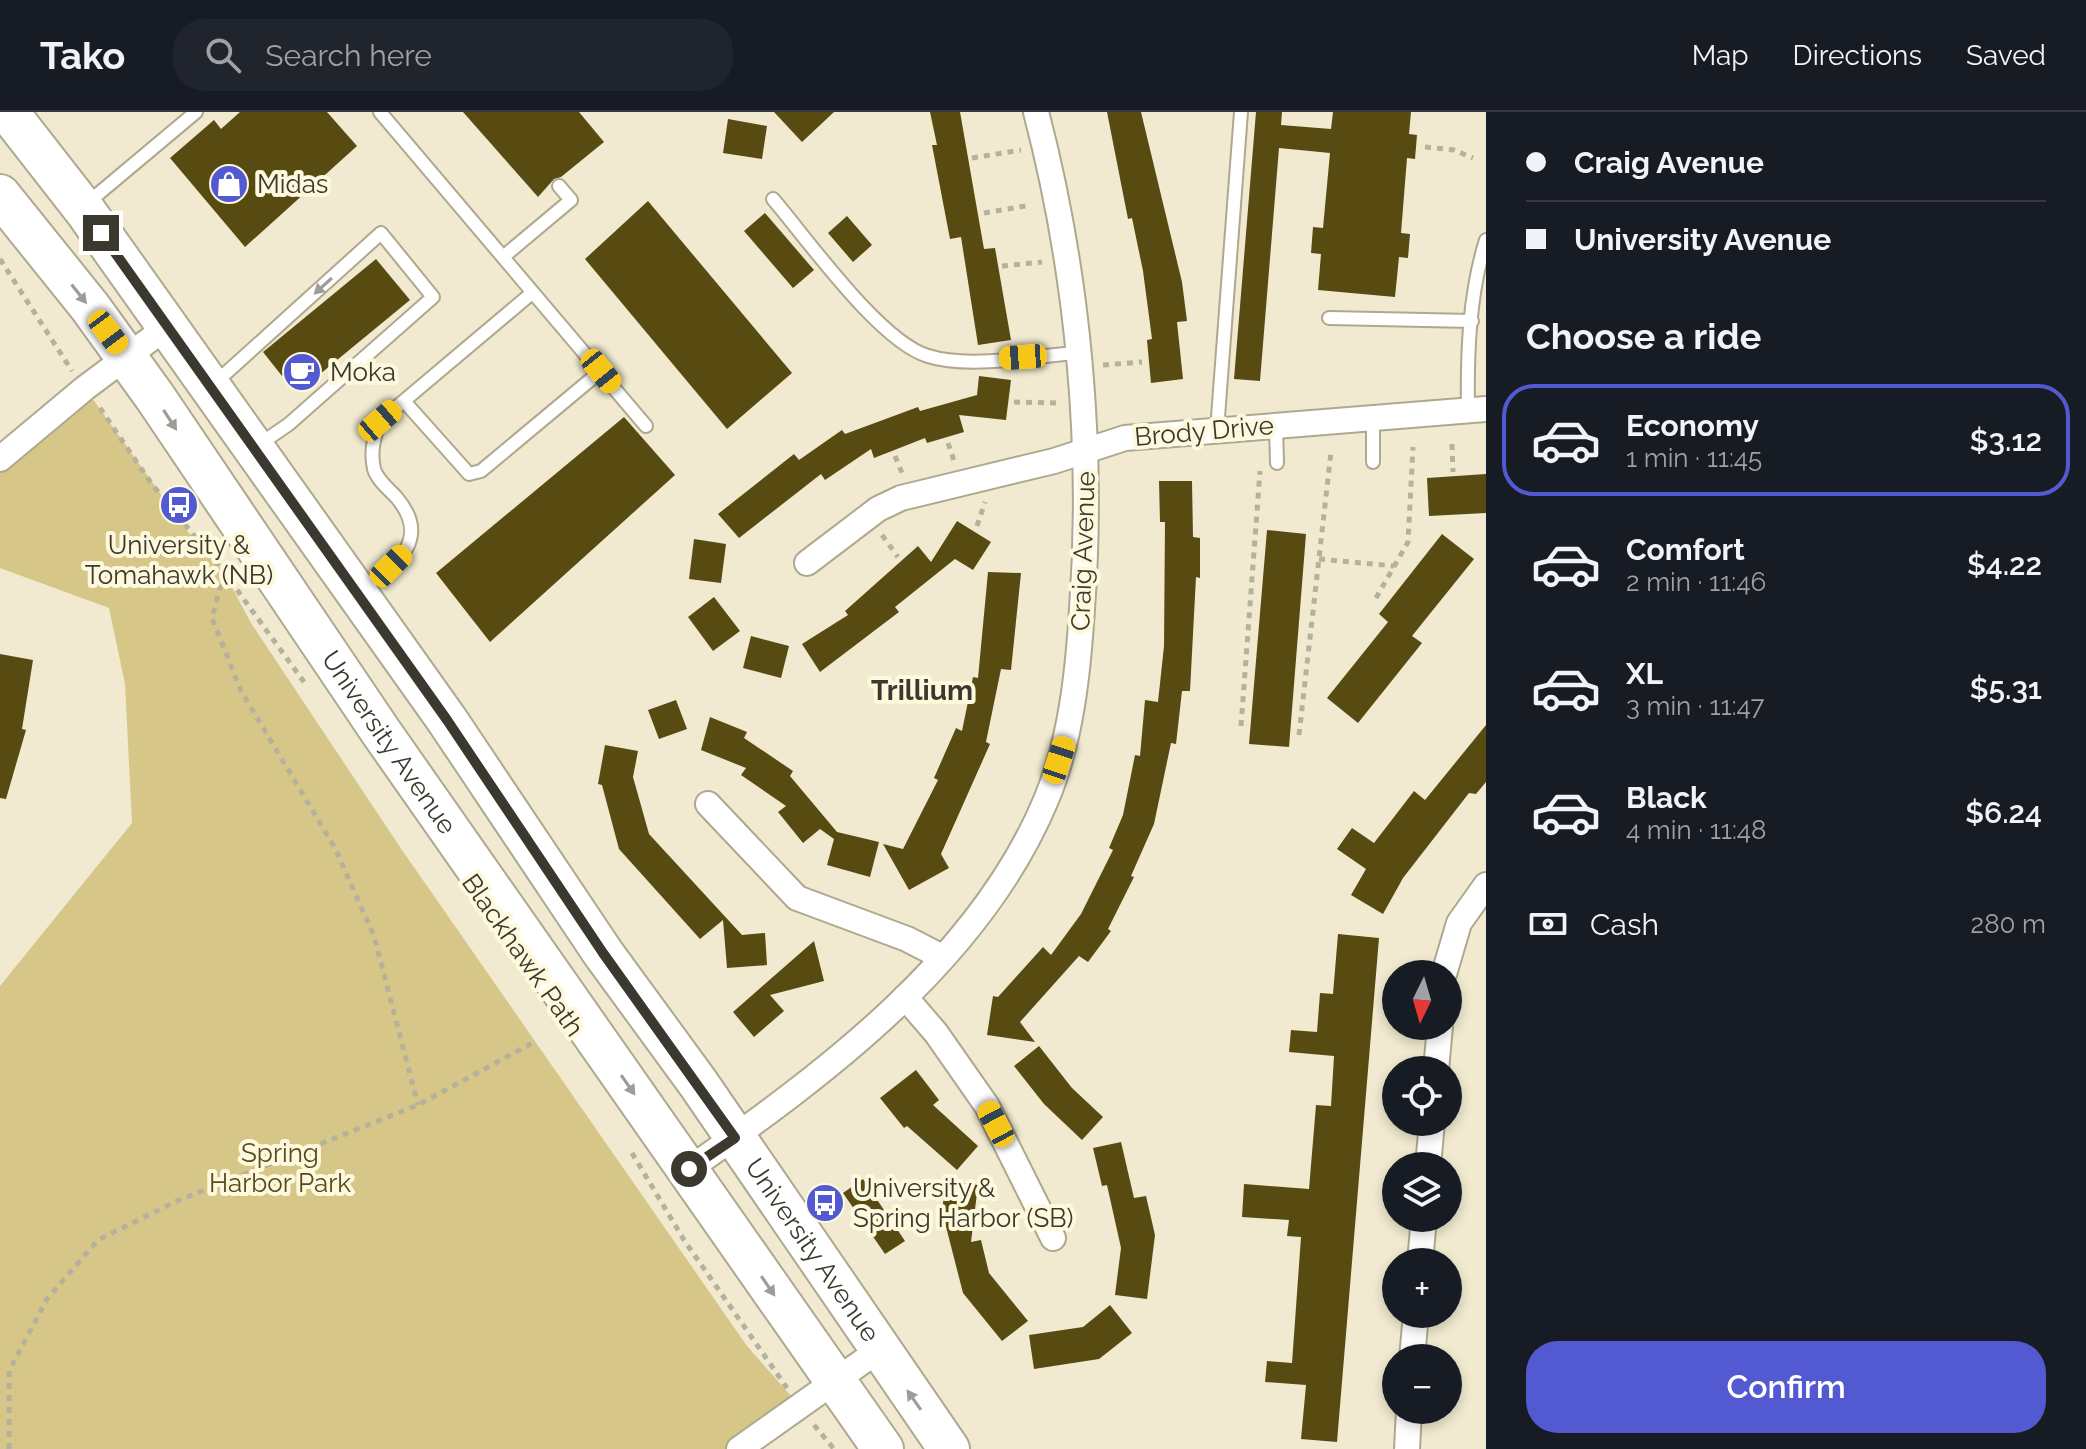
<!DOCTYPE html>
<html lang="en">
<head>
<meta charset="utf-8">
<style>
	body { margin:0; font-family:Raleway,sans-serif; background:#20242c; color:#f1f3f6; height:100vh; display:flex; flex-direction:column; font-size:30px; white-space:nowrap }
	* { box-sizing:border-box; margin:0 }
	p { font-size:26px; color:#9ea1a6 }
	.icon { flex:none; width:44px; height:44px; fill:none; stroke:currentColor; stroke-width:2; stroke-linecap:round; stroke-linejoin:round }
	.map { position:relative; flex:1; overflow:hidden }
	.panel { display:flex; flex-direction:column; background:#171b24; width:600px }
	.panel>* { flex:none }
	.hud { display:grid; align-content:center; height:176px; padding:0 40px; background:#171b24 }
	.needle { width:52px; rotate:185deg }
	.fabs { position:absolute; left:1382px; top:848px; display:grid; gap:16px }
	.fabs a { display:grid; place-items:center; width:80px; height:80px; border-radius:50%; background:#171b24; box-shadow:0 4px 12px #0003; font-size:40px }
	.end { position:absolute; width:36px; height:36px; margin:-18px; border:10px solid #3b392f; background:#fff; box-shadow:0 0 0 4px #fff }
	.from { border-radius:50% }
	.car { position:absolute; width:24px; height:48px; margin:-24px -12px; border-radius:10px; box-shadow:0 0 6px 2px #0007; background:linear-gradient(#f5c518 24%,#345 0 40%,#f5c518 0 76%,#345 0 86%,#f5c518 0) }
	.hud b { display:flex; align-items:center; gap:28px; height:76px; font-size:30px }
	.hud b+b { border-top:2px solid #363941 }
	.hud i { width:20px; height:20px; background:#f1f3f6 }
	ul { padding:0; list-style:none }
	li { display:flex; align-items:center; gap:24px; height:112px; margin:0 16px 12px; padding:0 24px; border:4px solid transparent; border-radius:32px }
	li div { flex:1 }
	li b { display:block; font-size:30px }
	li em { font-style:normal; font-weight:600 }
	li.on { border-color:#535ad1 }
	li>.icon { width:72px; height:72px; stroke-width:1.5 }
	h2 { padding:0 40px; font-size:36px; line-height:96px }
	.pay { display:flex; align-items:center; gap:20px; height:88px; padding:0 40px; font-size:30px }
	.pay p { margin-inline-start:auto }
	.button { display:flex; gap:16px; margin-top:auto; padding:16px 40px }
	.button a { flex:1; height:92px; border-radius:32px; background:#535ad1; color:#fff; font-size:32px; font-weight:600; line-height:92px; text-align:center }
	header { display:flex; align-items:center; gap:48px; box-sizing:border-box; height:112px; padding:0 40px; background:#171b24; border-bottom:2px solid #363941 }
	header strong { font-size:38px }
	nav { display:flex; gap:44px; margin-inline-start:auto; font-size:28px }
	.search { width:560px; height:72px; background:#20242c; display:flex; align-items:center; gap:20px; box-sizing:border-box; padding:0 28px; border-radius:32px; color:#9ea1a6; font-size:30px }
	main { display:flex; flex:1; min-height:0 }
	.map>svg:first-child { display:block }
</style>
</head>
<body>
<header>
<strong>Tako</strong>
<div class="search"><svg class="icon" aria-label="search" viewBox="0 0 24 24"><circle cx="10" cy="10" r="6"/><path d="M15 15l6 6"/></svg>Search here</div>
<nav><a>Map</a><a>Directions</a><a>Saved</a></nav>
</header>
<main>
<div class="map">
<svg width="1486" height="1337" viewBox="0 0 1486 1337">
	<rect width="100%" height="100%" fill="#f1ead0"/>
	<!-- green -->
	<path fill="#d6c789" d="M85,276l102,143 37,41 27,51 151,227 345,496 52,59 -60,44h-739v-463l132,-163 -7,-139 -16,-76 -109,-40v-109z"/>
	<!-- building -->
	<path fill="#584b12" d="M240,0h87l30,34 -112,101 -75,-89 44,-38 7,9z
		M463,0h116l25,30 -43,35 -7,2 -16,18z
		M774,0h60l-32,30z
		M930,0h30l24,137 11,-1 16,92 -33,5 -17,-108 -11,2 -18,-94h5z
		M1107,0h34l41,170 5,39 -10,1 6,57 -32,4 -4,-43 5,-1 -9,-68 -11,-53 -4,1z
		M1256,0h26l-1,13 50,4 2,-17h78l-2,22 8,1 -2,24 -8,-1 -6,75 9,1 -2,24 -9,-1 -4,40 -77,-7 3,-36 -10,-1 2,-26 10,1 7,-75 -51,-5 -19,233 -26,-2z
		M728,7l39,7 -5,33 -39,-6z
		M648,89l144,172 -65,56 -142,-170z
		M765,101l49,57 -21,18 -49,-57z
		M847,104l25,29 -19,17 -25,-29z
		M376,147l34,41 -96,79 -15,-18 -17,15 -19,-24z
		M979,264l32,4 -5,40 -47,-5 5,17 -37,11 -2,-5 -51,20 -3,-9 -46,31 -4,-6 -82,64 -21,-24 76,-60 5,6 43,-30 3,4 73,-27 2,4 57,-16z
		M624,305l51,58 -185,167 -54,-69z
		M1486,362v39l-57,3 -2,-38z
		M1159,369h33l1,56 7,1v40l-4,-1 -6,114h-8l-6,53 -5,-1 -17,81 -23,52 3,1 -26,52 3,2 -23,31 -9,-6 -59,66 15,20 -48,-7 6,-39 5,1 45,-50 8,8 30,-41 32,-64 -4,-2 14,-33 12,-60 5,1 5,-56 13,2 6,-56 1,-124h-5z
		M957,409l34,21 -18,28 -18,-11 -60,48 4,5 -79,60 -18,-28 46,-29 -3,-4 73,-65 13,16z
		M1267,418l39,4 -17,213 -40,-3z
		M1442,422l32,25 -62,77 10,7 -64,80 -31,-25 61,-76 -9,-8z
		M694,427l32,5 -5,39 -32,-4z
		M988,460l33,1 -10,97 -10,-1 -15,73 4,2 -49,110 8,14 -40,22 -26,-46 20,5 35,-69 -4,-2 22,-50 6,3 11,-54 5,1z
		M714,485l26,34 -27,20 -25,-34z
		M751,524l38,10 -8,32 -38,-10z
		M0,542l33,6 -11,69 4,1 -20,69 -6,-1z
		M676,588l11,29 -28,10 -11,-29z
		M710,605l37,15 -3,6 49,33 -3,5 47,56 42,10 -9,35 -43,-12 7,-26 -14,-10 -17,14 -25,-31 8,-6 -45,-31 5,-7 -45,-18z
		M1486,613v57l-10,12 -7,-1 -66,85 -20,36 -32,-19 15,-26 -29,-20 15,-21 22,15 40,-52 11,9z
		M605,633l33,6 -5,26 16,57 93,101 23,-2 2,32 -40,3 -4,-48 -23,19 -81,-90 -17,-64 -4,-1z
		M1338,822l41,4 -42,504 -36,-3 5,-54 -41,-3 2,-21 25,2 9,-126 -14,-1 2,-16 -47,-3 2,-33 65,5 7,-84 15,1 3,-50 -45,-4 2,-22 26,2 3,-39 13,1z
		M814,829l10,40 -54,14 14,16 -30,26 -21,-25z
		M1039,934l33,42 31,29 -21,23 -38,-36 -30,-38z
		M916,958l23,30 -6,5 45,41 -21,24 -50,-44 -3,2 -24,-30z
		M1121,1030l13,56 12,-2 9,39 -8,64 -32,-4 6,-47 -14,-63 -5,1 -9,-38z
		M863,1067l42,62 -20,13 -42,-61z
		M946,1068l32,5 -7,57 10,-2 8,33 39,48 -26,20 -39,-48 -21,-82z
		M1110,1193l22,28 -33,26 -65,10 -5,-34 54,-8z"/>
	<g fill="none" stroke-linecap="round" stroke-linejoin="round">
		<!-- lane casing -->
		<g stroke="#aea88f" stroke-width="16">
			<path id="lane" d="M380,0l266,314
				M773,87c35,41 107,143 155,157 41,13 105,0 148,-3
				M85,93l111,-93
				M503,145l68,-57 -12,-14
				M1329,206l143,3
				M215,271l166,-150 52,64 -144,127 -29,20
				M404,289l65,73 12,-3 120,-100
				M1468,298c-1,-56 1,-116 18,-170
				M1373,305v45
				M1276,313l1,38
				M1217,318l24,-318
				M360,477c36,-23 72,-49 37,-91 -7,-8 -20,-18 -23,-29 -4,-18 0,-31 6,-48l152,-128"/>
		</g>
		<!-- street casing -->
		<g stroke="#aea88f" stroke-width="28">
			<path id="street" d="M0,347l85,-71 83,-62
				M807,451l71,-54 23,-11 153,-37 71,-23 361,-29
				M708,692l89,94 110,41 35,18
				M1444,862l15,-51 27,-38
				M905,885l31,36 51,73 66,132
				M1436,958l4,-44
				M1428,1054l4,-44
				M689,1057c136,-95 291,-210 357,-369 25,-59 32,-127 36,-191 12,-164 -4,-337 -46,-497
				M1420,1150l4,-44
				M1412,1246l4,-44
				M739,1337l140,-99
				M1407,1337l2,-39"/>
		</g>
		<!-- primary casing -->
		<g stroke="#aea88f" stroke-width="44">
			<g id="primary">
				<path id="s1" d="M8,0l78,100 361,508 156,233 95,130 251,366"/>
				<path id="s2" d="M0,83l90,112 65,90 226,335 502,717"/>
			</g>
		</g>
		<!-- path -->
		<path stroke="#b6b19c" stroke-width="5" stroke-dasharray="6 6" stroke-linecap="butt" d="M1425,35l29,3 19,8
			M972,46l49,-8
			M984,101l47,-8
			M0,147l72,112
			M1002,154l40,-4
			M1103,253l39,-3
			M1014,290l43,1
			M100,296l51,75 73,89 80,110
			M948,331l6,18
			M1452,332l1,28
			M895,344l7,17
			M977,414l8,-24
			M882,423l16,22
			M1319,447l75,7
			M224,461l-12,45 29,73 94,157 39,88 44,169
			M1376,486l32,-56 5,-95
			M1241,614l19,-255
			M1299,623l32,-283
			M632,1041l52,87 103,148
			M814,1313l20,24
			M9,1337v-78l38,-72 51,-59 79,-39 241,-96 118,-64"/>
		<!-- lane -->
		<use href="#lane" stroke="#fff" stroke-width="12"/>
		<!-- street -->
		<use href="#street" stroke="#fff" stroke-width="24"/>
		<!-- primary -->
		<use href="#primary" stroke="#fff" stroke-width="40"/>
	</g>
	<!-- one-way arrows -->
	<defs><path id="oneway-solid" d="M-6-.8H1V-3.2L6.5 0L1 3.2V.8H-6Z" transform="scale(2)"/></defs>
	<g fill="#9d9c97">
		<use href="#oneway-solid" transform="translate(323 174) rotate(138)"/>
		<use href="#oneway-solid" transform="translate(79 182) rotate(52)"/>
		<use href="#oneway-solid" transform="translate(170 308) rotate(57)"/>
		<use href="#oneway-solid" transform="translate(628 973) rotate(55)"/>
		<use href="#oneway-solid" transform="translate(768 1174) rotate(56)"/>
		<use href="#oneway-solid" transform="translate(914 1288) rotate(-125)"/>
	</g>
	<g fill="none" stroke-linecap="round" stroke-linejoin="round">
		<!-- route -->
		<path stroke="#3b392f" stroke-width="10" d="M101,121l346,487 156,233 132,185 -46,31"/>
	</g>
	<!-- icons -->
	<defs>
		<g id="shop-disc" transform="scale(2)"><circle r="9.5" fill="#535ad1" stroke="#fef8dd"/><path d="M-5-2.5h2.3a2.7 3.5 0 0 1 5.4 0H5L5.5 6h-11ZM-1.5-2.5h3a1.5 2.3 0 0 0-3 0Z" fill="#fff"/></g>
		<g id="cafe-disc" transform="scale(2)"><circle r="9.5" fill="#535ad1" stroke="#fef8dd"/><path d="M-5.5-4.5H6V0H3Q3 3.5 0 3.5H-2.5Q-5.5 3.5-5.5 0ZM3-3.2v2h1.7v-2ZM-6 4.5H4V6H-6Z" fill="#fff"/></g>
		<g id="bus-disc" transform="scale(2)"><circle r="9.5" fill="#535ad1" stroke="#fef8dd"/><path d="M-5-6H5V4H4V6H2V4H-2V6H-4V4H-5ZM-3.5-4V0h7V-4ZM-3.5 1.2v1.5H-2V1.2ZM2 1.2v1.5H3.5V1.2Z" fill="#fff"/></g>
	</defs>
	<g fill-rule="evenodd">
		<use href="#shop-disc" x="229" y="72"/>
		<use href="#cafe-disc" x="302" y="260"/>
		<use href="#bus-disc" x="179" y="393"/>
		<use href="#bus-disc" x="825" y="1091"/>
	</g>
	<g text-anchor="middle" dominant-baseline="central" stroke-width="8" stroke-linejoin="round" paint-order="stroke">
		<!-- poi labels -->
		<g font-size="26" fill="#3b392f" stroke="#fef8dd" text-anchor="start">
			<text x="257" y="72">Midas</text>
			<text x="330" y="260">Moka</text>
			<text x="179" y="433" text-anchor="middle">University &amp;<tspan x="179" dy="30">Tomahawk (NB)</tspan></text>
			<text x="853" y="1076">University &amp;<tspan x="853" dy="30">Spring Harbor (SB)</tspan></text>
		</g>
		<!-- street labels -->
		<g font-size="26" fill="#3b392f" stroke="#fef8dd">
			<text transform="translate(1204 319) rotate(-5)">Brody Drive</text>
			<text transform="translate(1083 439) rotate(-88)">Craig Avenue</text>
			<text stroke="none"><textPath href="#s2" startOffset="672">University Avenue</textPath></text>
			<text transform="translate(523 843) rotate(55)">Blackhawk Path</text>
			<text stroke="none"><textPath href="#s1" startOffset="1394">University Avenue</textPath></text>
		</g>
		<!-- park labels -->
		<g font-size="26" fill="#554a20" stroke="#fef8dd">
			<text x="280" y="1041">Spring<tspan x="280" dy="30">Harbor Park</tspan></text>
		</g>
		<!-- neighbourhood labels -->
		<g font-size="28" font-weight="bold" fill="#3b392f" stroke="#fef8dd">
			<text x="922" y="578">Trillium</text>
		</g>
	</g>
</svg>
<div class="fabs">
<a><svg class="needle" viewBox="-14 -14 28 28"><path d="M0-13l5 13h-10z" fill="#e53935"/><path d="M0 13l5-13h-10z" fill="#9ea1a6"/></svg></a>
<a><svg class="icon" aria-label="locate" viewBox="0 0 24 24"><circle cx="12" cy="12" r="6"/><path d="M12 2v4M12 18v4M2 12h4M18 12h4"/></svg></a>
<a><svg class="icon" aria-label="layers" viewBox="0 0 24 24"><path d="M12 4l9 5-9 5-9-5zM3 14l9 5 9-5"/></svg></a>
<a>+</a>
<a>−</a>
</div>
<i class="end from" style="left:689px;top:1057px"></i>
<i class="end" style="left:101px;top:121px"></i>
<i class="car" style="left:108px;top:220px;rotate:143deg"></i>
<i class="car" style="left:1023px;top:245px;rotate:266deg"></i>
<i class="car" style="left:601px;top:259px;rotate:141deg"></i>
<i class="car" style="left:380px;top:309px;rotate:49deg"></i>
<i class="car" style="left:391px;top:454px;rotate:45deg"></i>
<i class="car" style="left:1059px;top:648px;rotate:18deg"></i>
<i class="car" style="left:996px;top:1012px;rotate:332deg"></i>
</div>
<section class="panel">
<div class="hud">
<b><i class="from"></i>Craig Avenue</b>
<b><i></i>University Avenue</b>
</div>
<h2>Choose a ride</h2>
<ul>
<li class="on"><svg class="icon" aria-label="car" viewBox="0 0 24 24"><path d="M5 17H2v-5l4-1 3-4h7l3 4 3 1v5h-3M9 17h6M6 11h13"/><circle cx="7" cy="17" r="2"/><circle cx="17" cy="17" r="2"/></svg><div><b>Economy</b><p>1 min · 11:45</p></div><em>$3.12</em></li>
<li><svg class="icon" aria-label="car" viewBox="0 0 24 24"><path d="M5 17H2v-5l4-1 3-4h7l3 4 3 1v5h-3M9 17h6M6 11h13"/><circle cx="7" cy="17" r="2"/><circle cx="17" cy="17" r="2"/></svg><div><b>Comfort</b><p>2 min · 11:46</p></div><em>$4.22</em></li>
<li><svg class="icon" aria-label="car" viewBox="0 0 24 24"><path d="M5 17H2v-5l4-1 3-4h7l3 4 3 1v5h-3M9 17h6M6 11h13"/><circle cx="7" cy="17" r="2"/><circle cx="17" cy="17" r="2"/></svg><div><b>XL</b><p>3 min · 11:47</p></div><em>$5.31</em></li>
<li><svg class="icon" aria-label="car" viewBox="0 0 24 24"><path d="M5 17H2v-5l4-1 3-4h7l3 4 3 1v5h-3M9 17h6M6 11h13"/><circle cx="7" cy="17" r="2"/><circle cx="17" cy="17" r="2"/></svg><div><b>Black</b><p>4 min · 11:48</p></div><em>$6.24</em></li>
</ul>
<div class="pay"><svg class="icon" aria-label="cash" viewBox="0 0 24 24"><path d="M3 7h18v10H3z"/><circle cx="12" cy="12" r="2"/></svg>Cash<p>280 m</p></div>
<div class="button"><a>Confirm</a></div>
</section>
</main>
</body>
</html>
